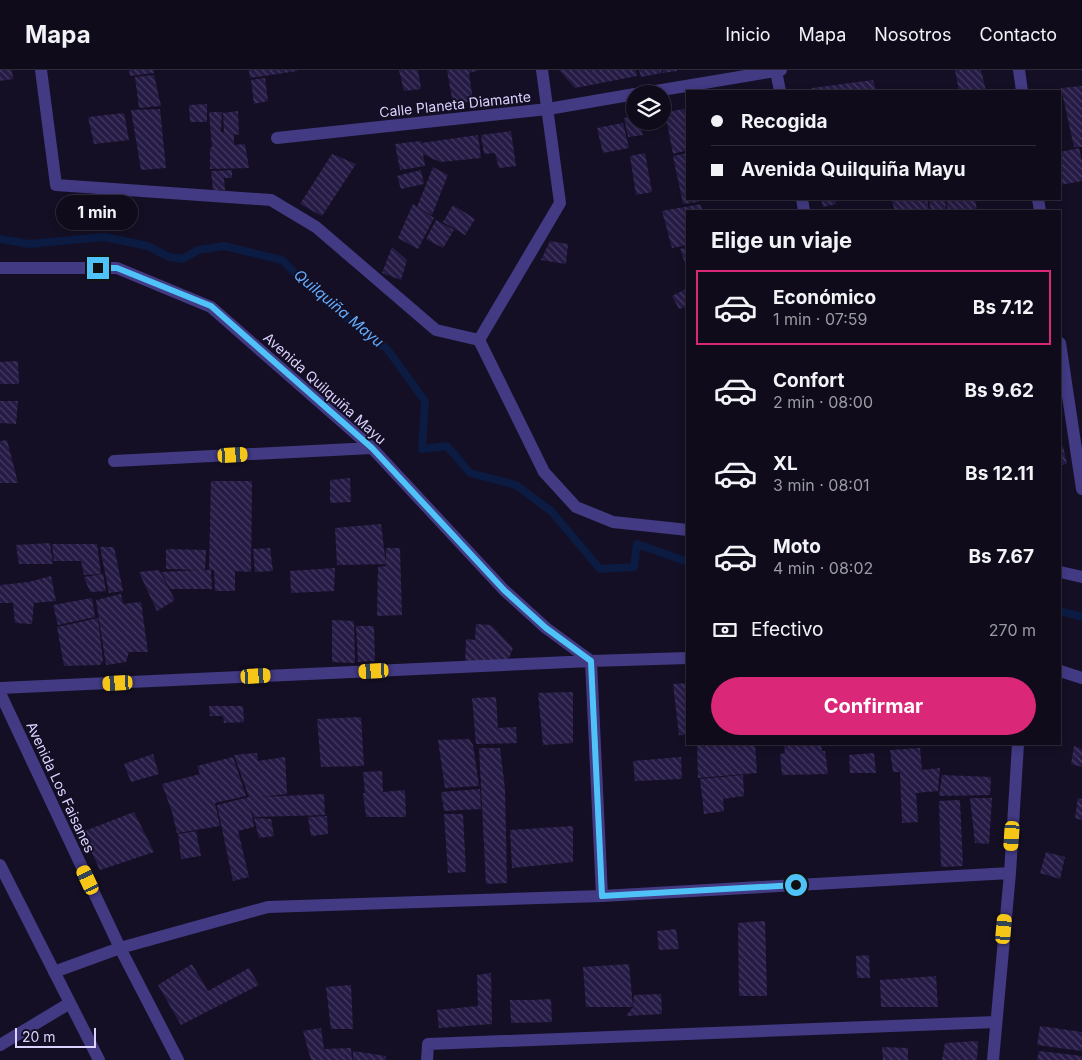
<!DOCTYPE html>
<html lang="es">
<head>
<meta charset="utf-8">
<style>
	body { margin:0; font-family:Inter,sans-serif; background:#181424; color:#f1f3f6; height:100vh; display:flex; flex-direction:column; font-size:19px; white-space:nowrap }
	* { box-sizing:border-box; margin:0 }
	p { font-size:16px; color:#9b9ba3 }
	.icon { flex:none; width:28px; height:28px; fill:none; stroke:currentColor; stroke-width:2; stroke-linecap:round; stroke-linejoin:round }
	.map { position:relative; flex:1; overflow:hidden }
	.drawer { position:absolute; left:686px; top:140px; width:375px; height:535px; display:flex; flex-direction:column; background:#0f0b1b; border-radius:0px; box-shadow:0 2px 8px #0003,0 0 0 1px #2f2b3a }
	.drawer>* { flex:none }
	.banner { position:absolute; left:686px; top:20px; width:375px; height:110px; border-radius:0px; box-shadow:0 2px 8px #0003,0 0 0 1px #2f2b3a; display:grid; align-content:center; height:110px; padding:0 25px; background:#0f0b1b }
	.fabs { position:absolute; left:626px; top:15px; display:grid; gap:10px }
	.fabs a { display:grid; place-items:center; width:45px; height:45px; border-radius:50%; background:#0f0b1b; box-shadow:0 2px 8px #0003,0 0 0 1px #2f2b3a; font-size:25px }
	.scale { position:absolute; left:15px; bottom:12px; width:81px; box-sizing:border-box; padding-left:5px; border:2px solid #dbd3fe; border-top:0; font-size:14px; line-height:18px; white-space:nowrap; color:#dbd3fe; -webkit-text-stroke:4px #140f24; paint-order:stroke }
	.end { position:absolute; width:22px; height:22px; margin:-11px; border:6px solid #4fc3f7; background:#111; box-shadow:0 0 0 2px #111 }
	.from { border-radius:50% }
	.bubble { position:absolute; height:35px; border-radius:18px; background:#0f0b1b; box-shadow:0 2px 8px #0003,0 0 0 1px #2f2b3a; font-size:16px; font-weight:700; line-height:35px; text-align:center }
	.car { position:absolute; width:15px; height:30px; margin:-15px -8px; border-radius:6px; box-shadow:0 0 4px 1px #0007; background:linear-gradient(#f5c518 24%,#345 0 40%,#f5c518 0 76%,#345 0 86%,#f5c518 0) }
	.banner b { display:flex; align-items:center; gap:18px; height:48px; font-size:19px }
	.banner b+b { border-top:1px solid #2f2b3a }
	.banner i { width:12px; height:12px; background:#f1f3f6 }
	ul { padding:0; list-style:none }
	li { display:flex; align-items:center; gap:15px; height:75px; margin:0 10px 8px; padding:0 15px; border:2px solid transparent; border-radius:0px }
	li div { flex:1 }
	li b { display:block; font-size:19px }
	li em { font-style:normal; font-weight:700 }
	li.on { border-color:#db2777 }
	li>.icon { width:45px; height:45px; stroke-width:1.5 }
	h2 { padding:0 25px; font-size:22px; line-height:60px }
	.pay { display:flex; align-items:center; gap:12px; height:55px; padding:0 25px; font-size:19px }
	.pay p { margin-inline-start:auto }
	.button { display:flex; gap:10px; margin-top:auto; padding:10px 25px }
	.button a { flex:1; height:58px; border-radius:30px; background:#db2777; color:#fff; font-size:20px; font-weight:700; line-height:58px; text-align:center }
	header { display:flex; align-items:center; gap:30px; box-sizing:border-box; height:70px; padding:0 25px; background:#0f0b1b; border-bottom:1px solid #2f2b3a }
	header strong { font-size:24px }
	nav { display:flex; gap:28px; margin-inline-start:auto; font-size:18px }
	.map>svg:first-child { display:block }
</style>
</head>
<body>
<header>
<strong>Mapa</strong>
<nav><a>Inicio</a><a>Mapa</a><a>Nosotros</a><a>Contacto</a></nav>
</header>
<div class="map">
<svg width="1082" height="990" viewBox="0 0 1082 990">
	<defs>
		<pattern id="building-back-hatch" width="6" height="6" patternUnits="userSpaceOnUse" patternTransform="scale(1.25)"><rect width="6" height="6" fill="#261b45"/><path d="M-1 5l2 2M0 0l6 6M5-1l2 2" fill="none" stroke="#453b61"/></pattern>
	</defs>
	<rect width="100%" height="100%" fill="#140f24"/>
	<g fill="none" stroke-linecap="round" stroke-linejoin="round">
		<!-- stream -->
		<path stroke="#0b1b42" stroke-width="8" d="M0,169l29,5 75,-7 44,9 21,11 14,2 15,-9 26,-4 58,14 34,34 71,55 38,52 -3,48 25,-3 23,27 46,12 35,26 49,58 34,-2 3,-23 51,18
			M1060,541l22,6"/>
	</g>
	<!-- building -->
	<path fill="url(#building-back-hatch)" d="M0,0h12l1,9 -13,2z
		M129,0h25v3l-24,3z
		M249,0h48v1l-47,7z
		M399,0h19l3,19 -17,2z
		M447,0h33l-11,3 4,28 -20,3z
		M559,0h77l1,6 -62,12z
		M639,0h22l1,3 -21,4z
		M663,0h14v1l-14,2z
		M955,0h26l5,21h-27z
		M154,5l7,31 -22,2 -4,-31z
		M265,8l3,23 -14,3 -3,-24z
		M873,10l3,11h-66l2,-3z
		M1082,16v61h-8l-13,-59z
		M207,34v18h-17l-1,-17z
		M160,39l6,59 -25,2 -10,-60z
		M684,39l4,13v28l-15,4 -8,-42z
		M238,41l1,24 -5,-1v11l11,-1 4,24 -39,1v-21l2,-1 -3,-35h13l-1,20h3l-1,-19z
		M124,43l5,27 -35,4 -6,-27z
		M635,46v5h5l3,14 -15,2 -4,-19z
		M623,53l6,25 -26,5 -6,-25z
		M511,61l5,35 -17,2 -4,-15 -11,1 -3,-19z
		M478,65l3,23 -41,4 -17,-8 2,12 -25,4 -5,-26 26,-3v2z
		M1079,78l3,13v20l-22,4v-33z
		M645,83l7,39 -16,3 -6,-39z
		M688,83v46h10l1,3 -16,2 -10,-48z
		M332,84l24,10 -34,52 -22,-12z
		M433,97l15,8 -16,40 -13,-7 15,10 -16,31 -20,-11 15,-34 4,3z
		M232,100v8h-8l1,12h-12l-2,-19z
		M421,100l3,14 -23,5 -4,-13z
		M821,129h14l1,5 -13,3z
		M891,129h36l2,12h-34z
		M929,129h16l1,12h-15z
		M946,129h29l2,12h-29z
		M701,134l1,7h-14v34l-16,3 -10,-37z
		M453,135l22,14 -10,16 -22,-13z
		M436,150l18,10 -11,18 -17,-9z
		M550,171l18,3 -2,20 -25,-4z
		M392,177l15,13 -6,20 -19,-7z
		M688,177v22h-1l-7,-20z
		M688,218v18l-9,3 -7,-13z
		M18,291l1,23h-19v-22z
		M0,331h18l-2,23 -16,-1z
		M7,370l11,43h-18v-42z
		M1060,376h3l4,18 -7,1z
		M350,408l1,24 -21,1v-23z
		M211,411h41l-1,91 -16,-1v20h-20l-1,-21h-3l1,19h-42l-9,-17 38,-2 -33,-1v-20l40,1 -1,20h4z
		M381,454l5,40 -49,1 -2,-37z
		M50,473l3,21h-34l-3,-19z
		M52,474h45l4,30 -17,1 -3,-14h-27z
		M100,477h14l9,44 -14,2z
		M270,478l3,23 -18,1 -2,-23z
		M386,478h14l2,67 -25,1 1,-49 8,-1z
		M335,498l-1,23 -43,2 -1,-22z
		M159,500l16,30 -18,11 -18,-39z
		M103,504l3,17 -16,1 -6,-15z
		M51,506l5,25 -22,2 -2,21 -17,-1 -2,-20h-13v-18l29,-3z
		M121,524l2,10 18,-2 7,50h-19l-3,10 -20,3 -10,-65z
		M92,528l3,19 -37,8 -5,-20z
		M98,548l5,43 -3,4 -36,1 -7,-39z
		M332,550l22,1 1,42 -23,-1z
		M476,554l15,1 22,23 -5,12 -43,3 1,-24 9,1z
		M356,556h18l1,35 -17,1z
		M688,613v52h-9l-6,-51z
		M573,622v51l-30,2 -5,-52z
		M496,627l2,31 18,-1 1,16 -41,1 -4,-46z
		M209,636h34l1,16 -20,1 -1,-7h-13z
		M361,647l3,49 -43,1 -4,-48z
		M469,669l4,6 6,41 -34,2 -7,-48z
		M697,674h58l2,29 -59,5z
		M784,674h37l1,7h3l3,23 -46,1 -2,-21 5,-1z
		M1074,676l8,3v18l-11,-3z
		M479,678h21l5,41 2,94 -21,1z
		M920,678l2,22 18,-2 -2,23 -22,2 2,29 -16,1 -2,-51h-7l-3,-22z
		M257,683l1,8 27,-4 2,37 -27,3 64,-3 1,21 -71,2 -3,-9 3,19 -16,4 11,46 -16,4 -16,-76 32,-8 -15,-42z
		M874,683l2,20h-26l-1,-18z
		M153,684l6,20 -28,8 -7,-18z
		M233,687l13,39 -31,7 5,23 -43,7 -5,-21 -10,-28 38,-10 -3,-8z
		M681,687l1,22 -47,2 -2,-20z
		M382,701l1,21 22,-2 1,27h-40l-3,-24h2l-2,-21z
		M743,705l1,21 -21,3 1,12 -20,3 -4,-35z
		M942,705l49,2 -1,18 -51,1z
		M480,719l1,20 -37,2 -3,-19z
		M970,728h22l-3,46 -14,-1z
		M1078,728l4,1v21l-7,-2z
		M960,730l3,66 -22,1 -2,-66z
		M134,742l20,40 -54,18 -18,-38z
		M444,744h19l3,58 -18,1z
		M327,746l1,18 -17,2 -3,-19z
		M254,748l17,1 3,17 -15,2z
		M573,756v36l-61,6 -2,-38z
		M196,761l5,25 -20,3 -3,-25z
		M1046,782l19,5 -5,22 -20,-6z
		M765,851l2,75h-28l-1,-73z
		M676,859l3,20 -20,1 -2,-19z
		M869,885l1,23h-13l-1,-22z
		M192,894l16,27 41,-23 10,17 -78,40 -23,-40z
		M629,894l4,43 1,-12 27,-1 1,20 -36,2 7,-9h-47l-3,-40z
		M491,903l1,51 -53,4 -2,-18 41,-4 -1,-31z
		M936,906l2,31h-57l-1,-27z
		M351,915l2,44h-22l-5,-42z
		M551,929l1,23 -41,1 -1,-23h21z
		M1040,956l42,6v19l-45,-6z
		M321,958l3,21 27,-1 1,12h-41l-8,-29z
		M978,971l-1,19h-35l3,-17z
		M882,977l26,1v12h-25z
		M353,981l33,5v4h-33z
		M1039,981l43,5v4h-45z"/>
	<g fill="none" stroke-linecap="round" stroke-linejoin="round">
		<!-- minor -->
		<path stroke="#423a83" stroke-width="12" d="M41,0l15,115 215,15 45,27 120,103 43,10 65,132 32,35 37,15 75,8
			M1019,0l3,21
			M776,1l4,20
			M638,24l143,-24
			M277,68l271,-29 87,-15
			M802,129l2,12
			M1038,129l2,12
			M0,198h117l94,39 161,141 132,142 42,38 45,33
			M479,270l81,-137 -18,-133
			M1060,273l22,146
			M114,391l258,-13
			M1060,502l22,5
			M591,591l11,235
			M1060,601l22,7
			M0,618l591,-27 97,-3
			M0,623l120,255 58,112
			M0,795l99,195
			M54,902l66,-24 148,-41 334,-11 408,-23
			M0,975l70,-42
			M427,990l1,-16 568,-22
			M993,990l17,-187 8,-129"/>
	</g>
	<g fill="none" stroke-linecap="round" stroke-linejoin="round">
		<!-- route -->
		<path stroke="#4fc3f7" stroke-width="6" d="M98,198h19l94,38 161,142 132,142 42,38 45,33 11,235 194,-11"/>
	</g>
	<g text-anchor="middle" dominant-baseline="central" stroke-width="4" stroke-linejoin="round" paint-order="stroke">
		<!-- street labels -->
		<g font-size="14" fill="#dbd3fe" stroke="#140f24">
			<text transform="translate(455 34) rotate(-6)">Calle Planeta Diamante</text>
			<text transform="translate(325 318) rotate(42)">Avenida Quilquiña Mayu</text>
			<text transform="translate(61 717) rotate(65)">Avenida Los Faisanes</text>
		</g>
		<!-- water labels -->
		<g font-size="15" font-style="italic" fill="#62abfd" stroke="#140f24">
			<text transform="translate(339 238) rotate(40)">Quilquiña Mayu</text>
		</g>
	</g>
</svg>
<div class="fabs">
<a><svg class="icon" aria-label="layers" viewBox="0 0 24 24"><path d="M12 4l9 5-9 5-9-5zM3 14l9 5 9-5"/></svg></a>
</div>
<div class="scale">20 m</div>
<i class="end from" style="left:796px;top:815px"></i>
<i class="end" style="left:98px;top:198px"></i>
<div class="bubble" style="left:56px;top:125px;width:82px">1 min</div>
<i class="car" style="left:233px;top:385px;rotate:87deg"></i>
<i class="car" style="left:374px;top:601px;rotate:267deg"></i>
<i class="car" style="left:256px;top:606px;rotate:87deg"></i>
<i class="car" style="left:118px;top:613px;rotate:267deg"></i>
<i class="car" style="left:1012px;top:766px;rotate:184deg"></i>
<i class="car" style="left:88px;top:810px;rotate:335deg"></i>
<i class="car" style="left:1004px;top:859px;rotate:5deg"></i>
<div class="banner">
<b><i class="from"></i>Recogida</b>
<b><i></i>Avenida Quilquiña Mayu</b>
</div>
<section class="drawer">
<h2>Elige un viaje</h2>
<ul>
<li class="on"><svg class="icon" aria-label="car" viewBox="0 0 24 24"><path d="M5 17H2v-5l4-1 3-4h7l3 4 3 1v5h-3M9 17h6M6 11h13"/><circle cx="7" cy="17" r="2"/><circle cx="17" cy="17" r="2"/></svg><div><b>Económico</b><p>1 min · 07:59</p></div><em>Bs 7.12</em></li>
<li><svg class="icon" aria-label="car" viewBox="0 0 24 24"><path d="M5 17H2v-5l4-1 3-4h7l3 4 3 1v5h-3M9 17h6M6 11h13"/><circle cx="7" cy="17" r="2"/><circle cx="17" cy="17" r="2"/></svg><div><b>Confort</b><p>2 min · 08:00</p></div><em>Bs 9.62</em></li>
<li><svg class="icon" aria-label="car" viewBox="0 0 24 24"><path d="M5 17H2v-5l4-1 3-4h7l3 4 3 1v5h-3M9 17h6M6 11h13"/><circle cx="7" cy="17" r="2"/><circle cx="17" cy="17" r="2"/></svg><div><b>XL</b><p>3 min · 08:01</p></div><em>Bs 12.11</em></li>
<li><svg class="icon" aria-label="car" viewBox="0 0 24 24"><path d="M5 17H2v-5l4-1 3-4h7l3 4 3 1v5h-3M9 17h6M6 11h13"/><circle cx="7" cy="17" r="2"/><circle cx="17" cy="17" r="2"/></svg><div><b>Moto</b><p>4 min · 08:02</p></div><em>Bs 7.67</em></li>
</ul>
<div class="pay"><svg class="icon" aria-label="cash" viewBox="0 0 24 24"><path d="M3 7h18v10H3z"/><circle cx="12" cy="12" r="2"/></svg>Efectivo<p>270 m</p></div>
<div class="button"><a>Confirmar</a></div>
</section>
</div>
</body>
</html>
